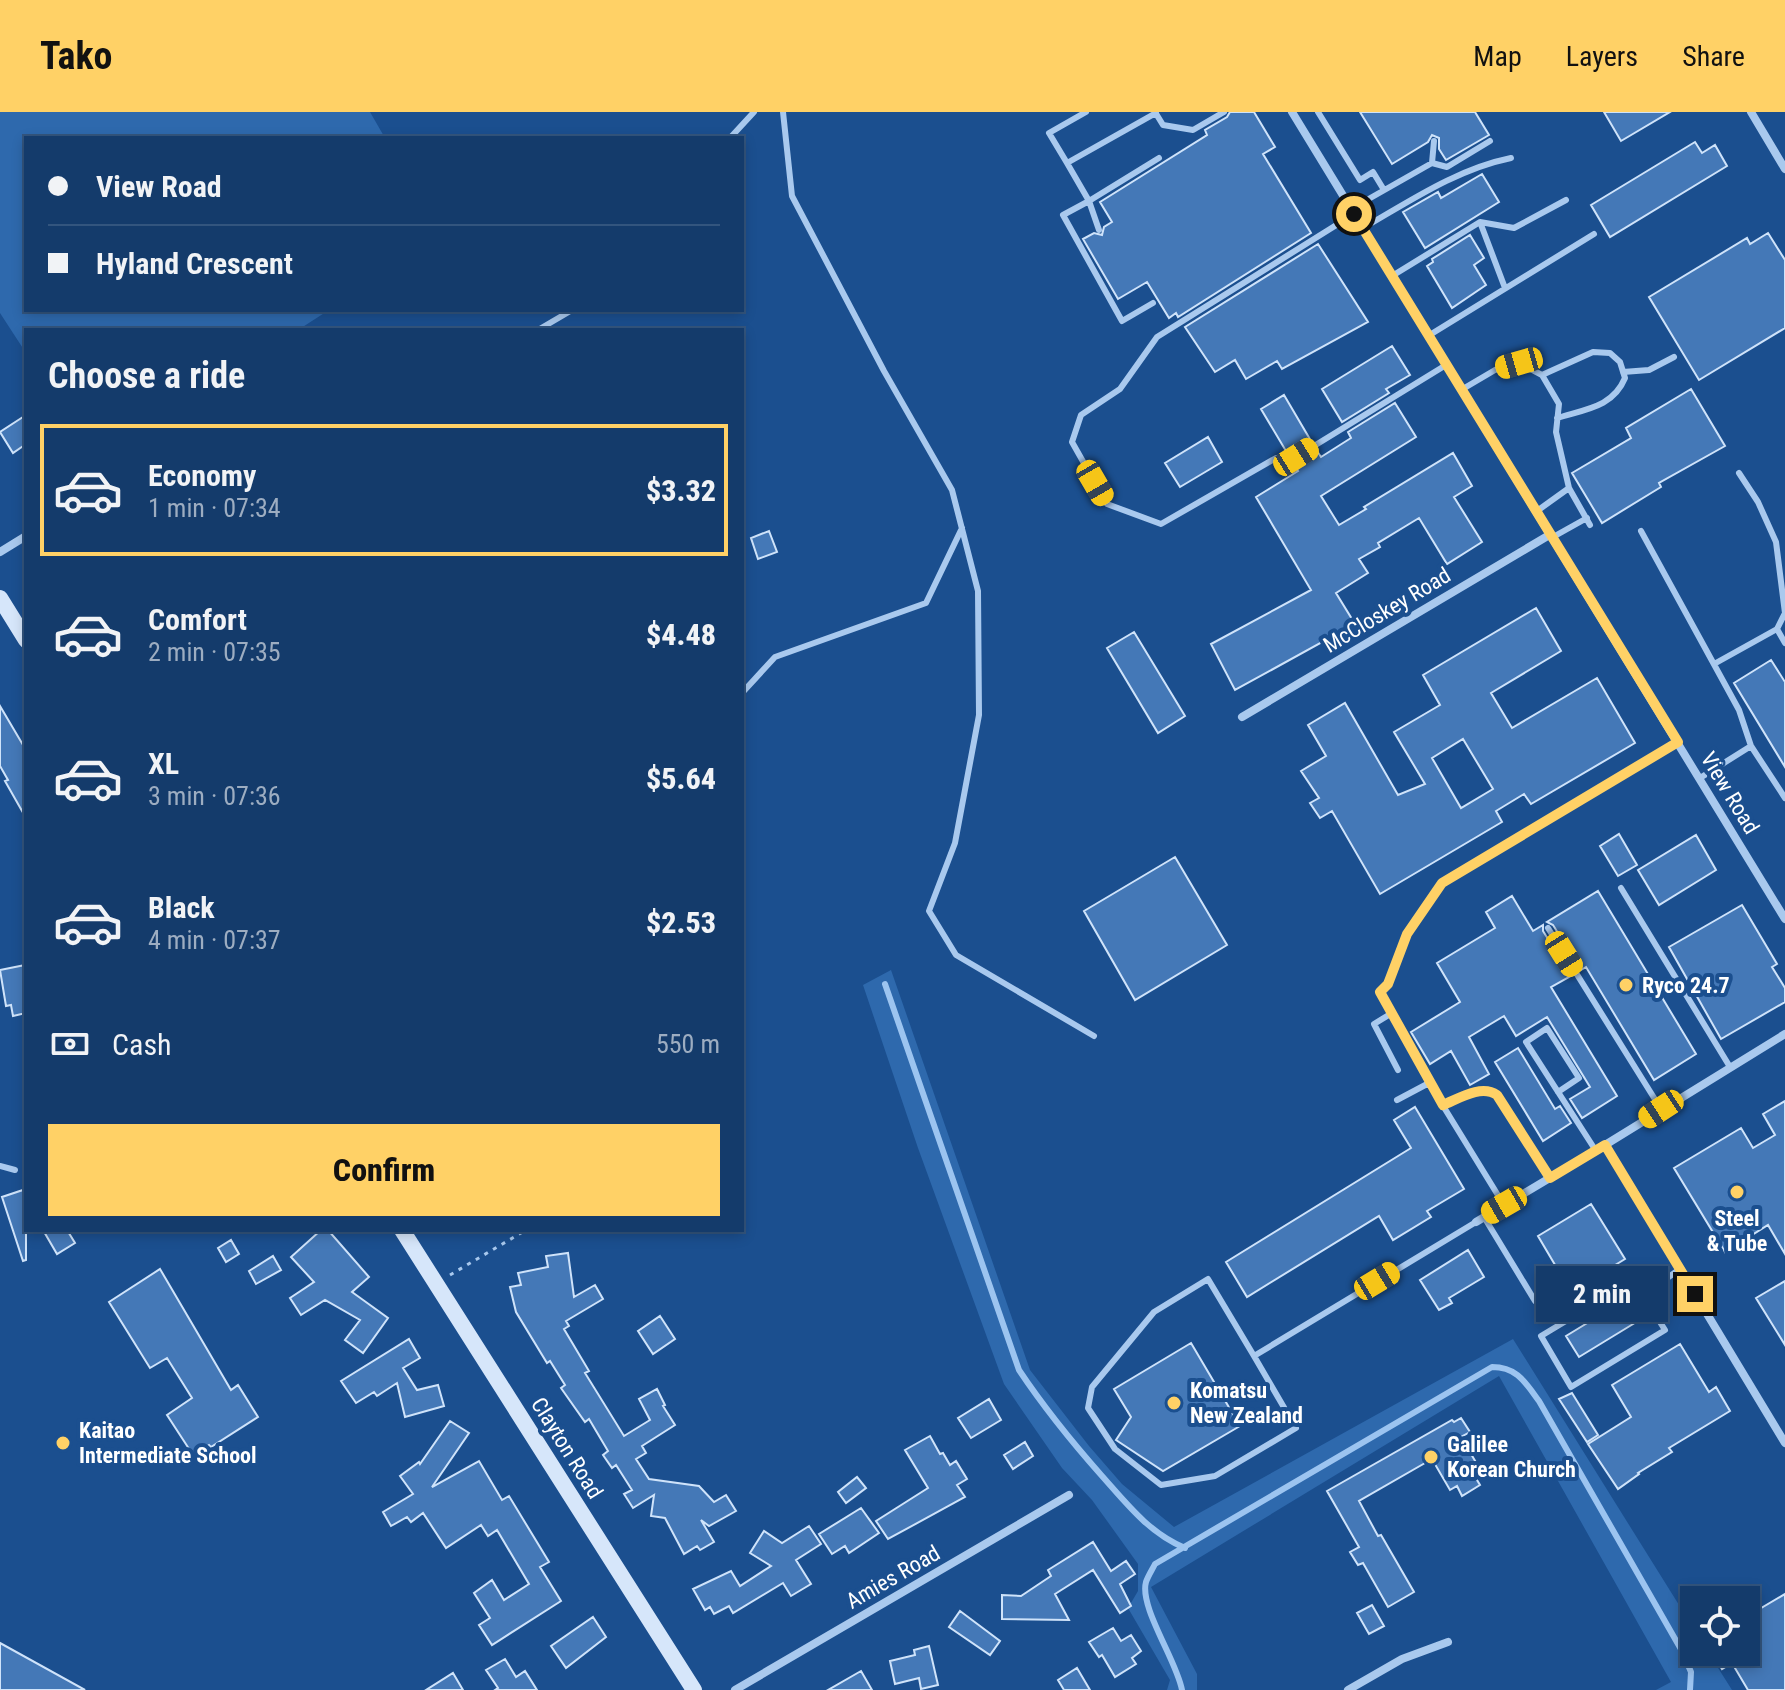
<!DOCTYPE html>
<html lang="en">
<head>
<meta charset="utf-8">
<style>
	body { margin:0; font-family:"Roboto Condensed",sans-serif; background:#214673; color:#f1f3f6; height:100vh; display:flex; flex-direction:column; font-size:30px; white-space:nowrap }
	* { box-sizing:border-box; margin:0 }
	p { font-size:26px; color:#9dadc1 }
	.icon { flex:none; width:44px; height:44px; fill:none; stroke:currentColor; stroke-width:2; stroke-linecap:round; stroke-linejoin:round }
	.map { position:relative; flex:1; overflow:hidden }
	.side { position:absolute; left:24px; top:216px; width:720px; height:904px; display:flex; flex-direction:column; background:#143b6b; border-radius:0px; box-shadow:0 4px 12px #0003,0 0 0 2px #33557e }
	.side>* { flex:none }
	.guide { position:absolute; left:24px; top:24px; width:720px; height:176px; border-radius:0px; box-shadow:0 4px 12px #0003,0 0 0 2px #33557e; display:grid; align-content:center; height:176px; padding:0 24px; background:#143b6b }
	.fabs { position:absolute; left:1680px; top:1474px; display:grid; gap:16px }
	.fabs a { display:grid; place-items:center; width:80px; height:80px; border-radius:0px; background:#143b6b; box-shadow:0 4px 12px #0003,0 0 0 2px #33557e; font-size:40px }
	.end { position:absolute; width:36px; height:36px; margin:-18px; border:10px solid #ffd166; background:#111; box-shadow:0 0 0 4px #111 }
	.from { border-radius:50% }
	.bubble { position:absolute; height:56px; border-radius:0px; background:#143b6b; box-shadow:0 4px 12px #0003,0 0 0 2px #33557e; font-size:26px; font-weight:800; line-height:56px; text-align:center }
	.car { position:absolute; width:24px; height:48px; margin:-24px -12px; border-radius:10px; box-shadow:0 0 6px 2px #0007; background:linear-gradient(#f5c518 24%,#345 0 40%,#f5c518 0 76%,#345 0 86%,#f5c518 0) }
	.guide b { display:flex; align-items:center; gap:28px; height:76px; font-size:30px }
	.guide b+b { border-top:2px solid #33557e }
	.guide i { width:20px; height:20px; background:#f1f3f6 }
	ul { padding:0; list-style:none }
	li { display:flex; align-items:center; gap:24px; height:132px; margin:0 16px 12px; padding:0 8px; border:4px solid transparent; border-radius:0px }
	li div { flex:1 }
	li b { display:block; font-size:30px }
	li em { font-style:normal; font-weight:800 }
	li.current { border-color:#ffd166 }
	li>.icon { width:72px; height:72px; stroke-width:1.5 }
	h2 { padding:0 24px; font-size:36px; line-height:96px }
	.pay { display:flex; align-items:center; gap:20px; height:88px; padding:0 24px; font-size:30px }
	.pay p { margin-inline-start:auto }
	.primary-button { display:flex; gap:16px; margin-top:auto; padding:16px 24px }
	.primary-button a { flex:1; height:92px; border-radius:0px; background:#ffd166; color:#111; font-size:32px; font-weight:800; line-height:92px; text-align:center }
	header { display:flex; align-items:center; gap:48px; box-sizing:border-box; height:112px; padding:0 40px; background:#ffd166; color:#111 }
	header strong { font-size:38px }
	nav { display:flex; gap:44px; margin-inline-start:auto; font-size:28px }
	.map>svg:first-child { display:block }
</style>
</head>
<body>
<header>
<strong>Tako</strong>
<nav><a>Map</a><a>Layers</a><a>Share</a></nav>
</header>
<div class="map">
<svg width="1785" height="1578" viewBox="0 0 1785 1578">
	<rect width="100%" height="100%" fill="#1b4f8f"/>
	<!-- green -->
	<path fill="#2e69ad" d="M0,0h370l15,26h-359v172h303l-31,20h-272v23l-26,-40z
		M891,858l139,400 59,76 33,38 52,43 339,-188 181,290v23h14l24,38h-76l15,-8 -172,-306 -348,211 46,87v16h-30l3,-10 -42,-72 10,-17v-27l-46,-64 -30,-32 -58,-84 -86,-236 -55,-163z"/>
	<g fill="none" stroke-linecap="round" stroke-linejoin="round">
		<!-- stream -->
		<path stroke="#9cc4f0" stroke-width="6" d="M885,872l134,386c26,39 52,71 83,106 25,28 47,57 83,72
			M1182,1578c-5,-29 -43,-83 -36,-108 2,-6 6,-12 9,-18l337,-197c25,0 33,15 47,34l143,250 9,21 -1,18"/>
	</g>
	<!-- building -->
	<path fill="#4478b7" stroke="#cfe3fa" stroke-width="2" fill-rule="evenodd" d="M1230,0h24l21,35 -12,7 48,79 -133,84 -2,-4 -7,5 -22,-36 -29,17 -35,-60 11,-6 8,2 2,-8 8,-5 -12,-20 107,-67 -2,-5 22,-13z
		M1360,0h115l14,23 -43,25 -7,-11v-11l-7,-3 -4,7 -36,22z
		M1604,0h66l-49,29z
		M1695,30l7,11 13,-8 12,21 -117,71 -19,-32z
		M1482,62l17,28 -74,46 -22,-36 35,-20 3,6z
		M1768,121l17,27v68l-86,52 -50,-83 98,-59 3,6z
		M1470,123l14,23 -10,7 12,20 -34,23 -25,-42 6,-4 -1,-3z
		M1318,132l50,78 -86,47 -5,-8 -31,18 -11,-19 -20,12 -30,-45z
		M1392,234l18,29 -24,14 3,4 -47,29 -20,-33z
		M1691,277l34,57 -66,37 2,4 -59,36 -30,-50 59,-35 -5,-10z
		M1284,283l27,46 -17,10h-8l-25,-42z
		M1395,291l21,34 -95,59 18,29 27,-16 -2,-2 89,-54 19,33 -18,11 28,45 -35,22 -28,-46 -41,25 2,4 -21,12 9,14 -32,20 19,31 -120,66 -24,-46 100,-54 -55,-93 42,-26 -5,-8 24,-12 4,6 30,-19 -3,-6z
		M26,303v29l-13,9 -13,-21z
		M1208,325l14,25 -42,25 -15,-24z
		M769,419l8,21 -19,7 -7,-21z
		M1536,496l25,43 -70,42 21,35 85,-50 38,65 -104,61 -7,-10 -28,17 6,11 -122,72 -48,-83 -12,7 -10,-15 9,-5 -18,-27 25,-15 -18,-31 37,-22 53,92 27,-11 -31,-52 46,-27 -17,-30zM1463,627l30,50 -32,19 -29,-50z
		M1134,520l51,84 -27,17 -51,-85z
		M1771,548l14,22v85l-51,-84z
		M0,594l26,44v68l-21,-37 3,-1 -8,-14z
		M1619,722l18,31 -19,11 -18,-30z
		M1696,723l20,35 -57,35 -21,-35z
		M1175,745l52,88 -92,55 -51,-89z
		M1598,779l98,163 -42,26 -68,-113 -5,3 -28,-45 -6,-3z
		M1512,784l21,35 10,-6v6l28,45 -20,11 66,109 -35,22 -12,-19 20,-12 -43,-70 -31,19 -12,-20 -35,21 20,37 -19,11 -19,-34 -21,13 -19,-32 49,-30 -23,-39 58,-35 -9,-16z
		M1742,793l35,59 -5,3 13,21v14l-64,37 -52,-92z
		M25,853l1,48 -13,3 -2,-11 -5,1 -6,-36z
		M1518,936l37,61 5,-3 11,17 -28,18 -48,-79z
		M1785,989v153l-17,-29 -43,27 -51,-84 67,-40 12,20 22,-13 -12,-21z
		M1415,995l49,82 -37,22 4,6 -38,23 -14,-24 -132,81 -21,-35 185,-114 -17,-28z
		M26,1077v71l-3,1 -21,-64z
		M1591,1092l34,55 -54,33 -33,-56z
		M43,1118h24l8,13 -18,11z
		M321,1118h7l41,47 -17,15 36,26 -25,35 -18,-13 15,-20 -35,-20 -24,15 -11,-17 24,-16 -23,-25z
		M231,1128l8,14 -13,8 -8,-14z
		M1468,1138l16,27 -35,21 3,5 -13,7 -19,-30z
		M568,1141l6,44 21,-12 8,14 -37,22 3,5 -5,3 25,42 -4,2 39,63 26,-16 -11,-21 18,-10 8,16 -2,1 12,19 -33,21 4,7 -10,6 13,20 50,7 15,16 12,-7 10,16 -27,15 -8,-6 13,22 -14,8 -3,-4 -13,8 -19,-36 -14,-2 3,-21 -21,13 -9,-14 8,-4 -16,-25 -4,3 -9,-13 5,-4 -19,-32 -4,3 -24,-34 4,-3 -15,-24 -3,2 -31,-51 -6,-25 11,-2 -3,-12 30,-6 -2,-11z
		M273,1144l8,14 -25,14 -7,-13z
		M160,1157l71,121 7,-5 20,32 -47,30 -2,-2 -16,10 -26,-40 25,-17 -25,-40 -17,10 -41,-66z
		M1785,1169v64l-29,-47z
		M1625,1188l13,21 -59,36 -13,-21z
		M660,1204l15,23 -22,15 -15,-23z
		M409,1227l11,19 -17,10 14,22 21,-5 6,21 -39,11 -8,-34 -20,13 -3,-4 -18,11 -15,-22z
		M1191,1231l49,83 -77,45 -47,-31 15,-23 -17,-28z
		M1680,1232l29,48 7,-5 14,24 -61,37 3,4 -34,21 1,1 -21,15 -30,-45 43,-27 -19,-32z
		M1572,1281l26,42 -11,7 -28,-43z
		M989,1287l12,21 -30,18 -13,-20z
		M1461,1306l9,14 -9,5 20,34 -7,4 6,10 -18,11 -5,-10 -7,4 -18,-31 -73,42 19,35 3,-1 33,57 -26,15 -25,-44 -5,2 -8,-13 9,-5 -32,-56 125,-71 2,2z
		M450,1309l19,12 -37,54 47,-26 23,39 7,-4 40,66 -9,5 21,34 -69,44 -13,-20 11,-7 -16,-25 18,-13 12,20 25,-16 -32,-54 -9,6 -7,-11 -35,23 -23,-35 -12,9 -4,-5 -16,9 -8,-14 30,-18 -13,-18 19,-14 1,2z
		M930,1324l10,18 3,-1 7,12 6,-4 11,18 -10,6 8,12 -77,42 -12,-18 52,-33 -23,-38z
		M1025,1330l8,14 -20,13 -9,-14z
		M857,1365l9,11 -20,15 -8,-11z
		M861,1396l18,25 -30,20 -4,-7 -13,8 -13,-20z
		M809,1414l12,18 -25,16 15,24 -20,12 -8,-13 -50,30 -4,-7 -15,8 -4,-7 -5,3 -12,-21 38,-18 9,15 31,-20 -21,-13 14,-22 18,12z
		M1093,1430l18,29 15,-10 9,13 -15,10 11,22 -11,7 -27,-43 -38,24 14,26 -67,-1v-24l19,1 30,-20 -3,-6z
		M1785,1482v96h-37l-16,-27 -10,6 -10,-17h34v-35z
		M1372,1493l12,21 -15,8 -12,-21z
		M960,1499l40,30 -10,14 -41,-28z
		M593,1505l13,20 -40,31 -15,-22z
		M1113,1516l8,13 10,-6 10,16 -9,7 4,6 -21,13 -13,-22 -3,2 -10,-15z
		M0,1531l85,47h-85z
		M929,1534l9,39 -17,4 -2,-11 -24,6 -5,-23 25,-6 -1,-5z
		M505,1547l11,18 9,-6 12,19h-42l3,-2 -12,-18z
		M1077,1556l13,22h-26l-6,-10z
		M861,1559l11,19h-44z
		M453,1561l10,17h-37z"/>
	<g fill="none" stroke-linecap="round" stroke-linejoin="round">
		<!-- path -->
		<path stroke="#a9c9ee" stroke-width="3" stroke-dasharray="4 6" stroke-linecap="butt" d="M450,1163l76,-45"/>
		<!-- lane -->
		<path stroke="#a9c9ee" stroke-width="6" d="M783,0l9,84 92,175 68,119 26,101 1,124 -24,128 -26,68 27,44 138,81
			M1086,0l-37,21 18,30 89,-50
			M1155,0l8,13 30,5 31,-18
			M1318,0l42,68 13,-8 11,18
			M730,26l24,-26
			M1067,51l22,38 70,-43
			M1432,51l15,4 43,-26
			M1351,97l81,-46 2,-22
			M1354,102l-197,123 -37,52 -39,26 -9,27 35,62 54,20 115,-66 20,-1 150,-92
			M1480,110l25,66
			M1363,116c47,-27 94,-59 148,-70
			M1099,118l-10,-29 -26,14 59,106 31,-18
			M1392,164l88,-54 34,6 52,-28
			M538,218l34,-20
			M1428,224l166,-102
			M1623,260l26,-2 25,-13
			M1542,263l51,-23 17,1 10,9 5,16c-12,29 -39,31 -68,40
			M1461,278l34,-20 24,-7 23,12 17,29 -3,28 13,56 -32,23
			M1739,361l19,29 18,40 9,71 -8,16
			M1569,376l21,37
			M1641,419l98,179 12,36
			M1553,425l34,-19
			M1714,552l63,-35 8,14
			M742,581l33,-36 151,-54 36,-75
			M1700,666l51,-32 34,52
			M1621,776l109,179
			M1548,816l113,181
			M1392,901l-12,-21 8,-8 19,-50
			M1398,958l-24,-46 18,-11 37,70
			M1558,980l21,-14 -32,-50 -21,14 70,109
			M1397,988l32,-17 75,122
			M1443,993c15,-6 38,-21 54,-10l53,83
			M0,1054l15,4
			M1484,1105l51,84
			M1643,1183l22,35 -94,57 -30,-51 93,-56 9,15 37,-26
			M1254,1244l-46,-77 -54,33 -62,75 -4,21 27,41 46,36 54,-9 81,-48 -42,-72 222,-134"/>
		<!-- street -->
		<path stroke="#a9c9ee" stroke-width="8" d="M1292,0l493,807
			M1751,0l34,57
			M0,440l26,-16
			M1242,605l309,-183
			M1407,822l35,-51 236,-141
			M1605,1033l180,298
			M1476,1110l129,-77 180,-111
			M735,1578l334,-195
			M1348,1578l54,-31 46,-17"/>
		<!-- secondary -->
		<path stroke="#d6e6fa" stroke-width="16" d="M0,486l26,42
			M402,1118l292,460"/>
	</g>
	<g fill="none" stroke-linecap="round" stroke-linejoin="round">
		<!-- route -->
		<path stroke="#ffd166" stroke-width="10" d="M1354,102l324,528 -236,141 -35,51 -19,50 -8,8 63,113c15,-6 38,-21 54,-10l53,83 55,-33 90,149"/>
	</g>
	<!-- markers -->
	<g fill="#ffd166" stroke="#1b4f8f" stroke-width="3">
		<circle cx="1626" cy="873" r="8"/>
		<circle cx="1737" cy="1080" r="8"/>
		<circle cx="1174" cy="1291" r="8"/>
		<circle cx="63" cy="1331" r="8"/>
		<circle cx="1431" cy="1345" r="8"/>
	</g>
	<g text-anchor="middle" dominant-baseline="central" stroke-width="8" stroke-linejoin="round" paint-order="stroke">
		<!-- street labels -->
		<g font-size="22" fill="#fff" stroke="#1b4f8f">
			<text transform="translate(1387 498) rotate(-31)">McCloskey Road</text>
			<text transform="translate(1730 681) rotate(59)">View Road</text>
			<text transform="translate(567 1336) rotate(58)">Clayton Road</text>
			<text transform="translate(893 1465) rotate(-30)">Amies Road</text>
		</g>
		<!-- poi labels -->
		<g font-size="22" font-weight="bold" fill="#fff" stroke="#1b4f8f" text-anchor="start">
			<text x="1642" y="873">Ryco 24.7</text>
			<text x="1737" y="1106" text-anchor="middle">Steel<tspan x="1737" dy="25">&amp; Tube</tspan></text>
			<text x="1190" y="1278">Komatsu<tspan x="1190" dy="25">New Zealand</tspan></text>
			<text x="79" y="1318">Kaitao<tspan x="79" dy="25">Intermediate School</tspan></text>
			<text x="1447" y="1332">Galilee<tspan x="1447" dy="25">Korean Church</tspan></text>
		</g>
	</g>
</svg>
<div class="fabs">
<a><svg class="icon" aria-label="locate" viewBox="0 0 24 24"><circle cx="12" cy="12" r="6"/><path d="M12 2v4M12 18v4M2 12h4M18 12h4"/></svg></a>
</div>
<i class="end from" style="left:1354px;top:102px"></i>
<i class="end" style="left:1695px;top:1182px"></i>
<div class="bubble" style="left:1536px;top:1154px;width:132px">2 min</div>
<i class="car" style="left:1519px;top:251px;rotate:254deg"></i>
<i class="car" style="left:1296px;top:345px;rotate:58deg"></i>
<i class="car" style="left:1095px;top:371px;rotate:150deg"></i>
<i class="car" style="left:1564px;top:842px;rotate:148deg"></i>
<i class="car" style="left:1661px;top:997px;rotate:237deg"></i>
<i class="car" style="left:1504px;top:1093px;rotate:240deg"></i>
<i class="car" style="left:1377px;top:1169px;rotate:59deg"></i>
<div class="guide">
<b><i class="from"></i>View Road</b>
<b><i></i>Hyland Crescent</b>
</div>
<section class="side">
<h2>Choose a ride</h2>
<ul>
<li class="current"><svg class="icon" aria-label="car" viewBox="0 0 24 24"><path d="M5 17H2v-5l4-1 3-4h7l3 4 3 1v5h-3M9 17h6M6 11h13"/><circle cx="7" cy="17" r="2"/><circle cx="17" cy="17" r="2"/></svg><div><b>Economy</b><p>1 min · 07:34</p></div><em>$3.32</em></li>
<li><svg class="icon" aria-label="car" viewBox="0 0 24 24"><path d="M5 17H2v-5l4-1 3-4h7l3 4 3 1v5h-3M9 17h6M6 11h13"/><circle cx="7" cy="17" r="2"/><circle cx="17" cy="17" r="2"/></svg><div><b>Comfort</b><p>2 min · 07:35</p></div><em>$4.48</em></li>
<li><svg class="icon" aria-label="car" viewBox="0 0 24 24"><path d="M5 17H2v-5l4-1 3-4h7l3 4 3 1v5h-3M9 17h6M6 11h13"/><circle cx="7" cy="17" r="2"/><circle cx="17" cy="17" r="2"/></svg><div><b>XL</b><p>3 min · 07:36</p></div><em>$5.64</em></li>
<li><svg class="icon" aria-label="car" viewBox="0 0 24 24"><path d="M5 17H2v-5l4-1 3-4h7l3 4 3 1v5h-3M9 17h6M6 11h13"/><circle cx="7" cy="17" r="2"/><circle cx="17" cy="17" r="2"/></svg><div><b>Black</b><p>4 min · 07:37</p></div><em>$2.53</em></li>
</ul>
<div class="pay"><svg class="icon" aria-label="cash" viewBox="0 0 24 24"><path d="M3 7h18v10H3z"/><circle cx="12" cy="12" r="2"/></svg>Cash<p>550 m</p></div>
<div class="primary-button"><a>Confirm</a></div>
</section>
</div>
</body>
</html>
